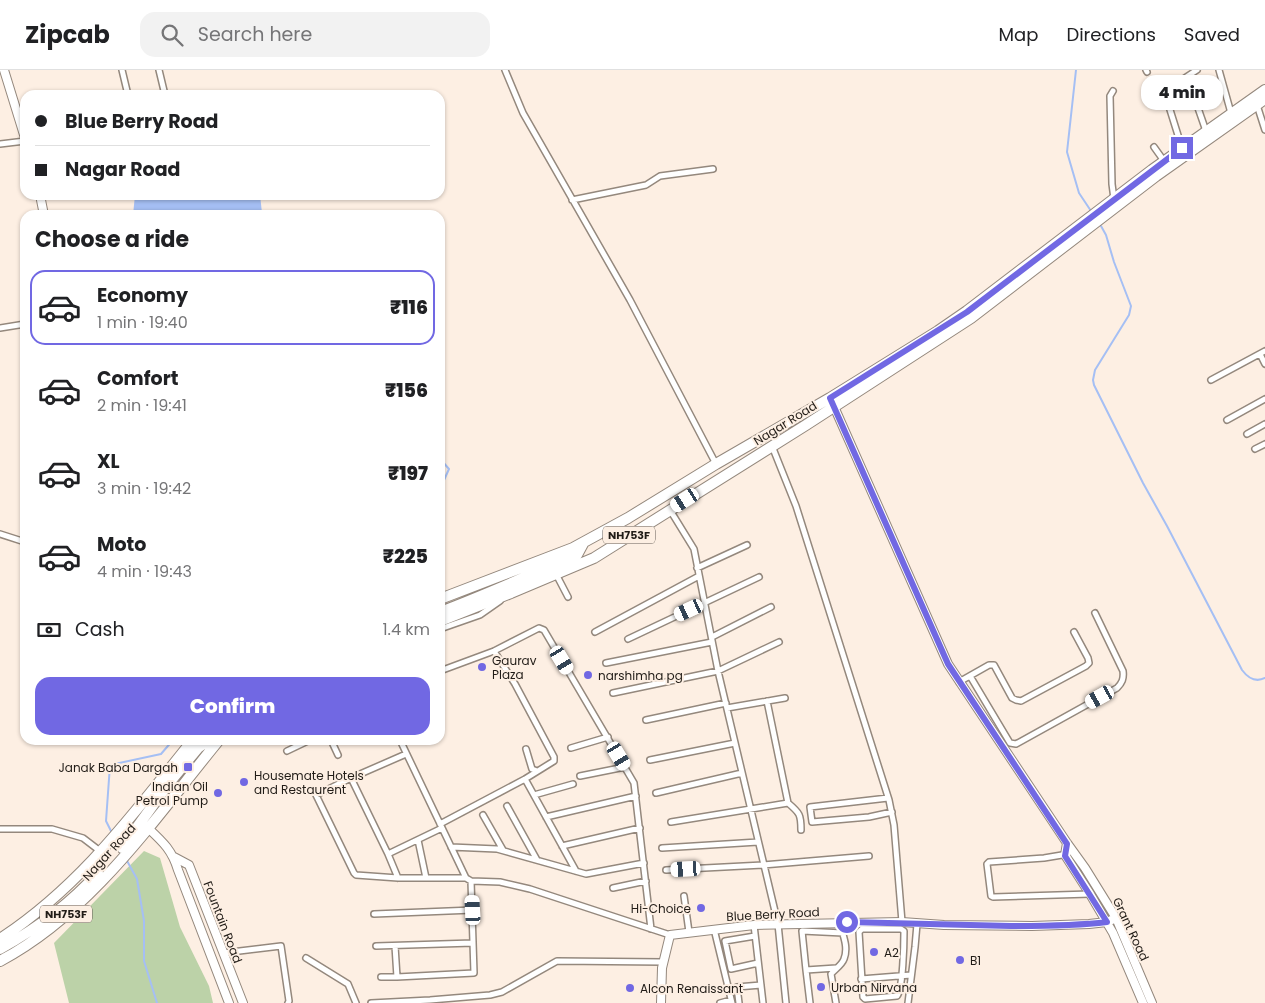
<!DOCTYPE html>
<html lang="en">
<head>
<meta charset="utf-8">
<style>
	body { margin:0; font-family:Poppins,sans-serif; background:#f2f2f2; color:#202124; height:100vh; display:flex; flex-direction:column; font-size:19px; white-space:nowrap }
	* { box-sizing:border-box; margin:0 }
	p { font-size:16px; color:#757577 }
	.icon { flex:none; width:28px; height:28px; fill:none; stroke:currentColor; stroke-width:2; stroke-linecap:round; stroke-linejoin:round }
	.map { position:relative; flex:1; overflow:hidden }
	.sheet { position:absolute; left:20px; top:140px; width:425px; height:535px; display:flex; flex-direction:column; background:#fff; border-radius:15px; box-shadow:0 1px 4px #0004 }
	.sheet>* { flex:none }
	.top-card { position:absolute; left:20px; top:20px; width:425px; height:110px; border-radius:15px; box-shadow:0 1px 4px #0004; display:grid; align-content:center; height:110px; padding:0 15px; background:#fff }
	.end { position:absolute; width:22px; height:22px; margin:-11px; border:6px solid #7168e3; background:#fff; box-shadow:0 0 0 2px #fff }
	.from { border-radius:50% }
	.bubble { position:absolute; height:35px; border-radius:15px; background:#fff; box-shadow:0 1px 4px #0004; font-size:16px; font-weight:800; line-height:35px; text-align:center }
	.car { position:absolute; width:15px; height:30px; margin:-15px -8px; border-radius:6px; box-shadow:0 0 4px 1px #0007; background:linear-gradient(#fff 24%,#345 0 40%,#fff 0 76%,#345 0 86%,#fff 0) }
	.top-card b { display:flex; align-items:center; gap:18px; height:48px; font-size:19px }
	.top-card b+b { border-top:1px solid #e0e0e0 }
	.top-card i { width:12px; height:12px; background:#202124 }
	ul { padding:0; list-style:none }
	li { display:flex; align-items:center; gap:15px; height:75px; margin:0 10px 8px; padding:0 5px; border:2px solid transparent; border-radius:15px }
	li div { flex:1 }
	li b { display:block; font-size:19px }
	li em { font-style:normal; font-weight:800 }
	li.selected { border-color:#7168e3 }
	li>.icon { width:45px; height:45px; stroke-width:1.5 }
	h2 { padding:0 15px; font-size:22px; line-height:60px }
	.pay { display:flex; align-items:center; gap:12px; height:55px; padding:0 15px; font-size:19px }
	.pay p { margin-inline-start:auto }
	.button { display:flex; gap:10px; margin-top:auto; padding:10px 15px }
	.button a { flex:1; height:58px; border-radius:15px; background:#7168e3; color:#fff; font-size:20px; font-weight:800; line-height:58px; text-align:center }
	header { display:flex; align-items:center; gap:30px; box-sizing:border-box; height:70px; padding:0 25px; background:#fff; border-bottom:1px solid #e0e0e0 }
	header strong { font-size:24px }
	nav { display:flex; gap:28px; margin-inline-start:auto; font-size:18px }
	.search { width:350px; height:45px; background:#f2f2f2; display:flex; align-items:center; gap:12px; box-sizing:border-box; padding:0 18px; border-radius:15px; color:#757577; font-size:19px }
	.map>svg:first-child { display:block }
</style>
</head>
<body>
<header>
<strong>Zipcab</strong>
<div class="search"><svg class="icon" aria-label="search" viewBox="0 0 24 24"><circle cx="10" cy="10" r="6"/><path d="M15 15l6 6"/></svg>Search here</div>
<nav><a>Map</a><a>Directions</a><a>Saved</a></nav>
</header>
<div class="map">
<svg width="1265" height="933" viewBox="0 0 1265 933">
	<rect width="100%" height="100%" fill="#fdefe3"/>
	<!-- green -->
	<path fill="#bcd2a8" d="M144,781l16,7 20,69 29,59 4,17h-144l-15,-60z"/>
	<!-- water -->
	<path fill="#a5bff4" d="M135,125h125l2,18 -6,2h-123z"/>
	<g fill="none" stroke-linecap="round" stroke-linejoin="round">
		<!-- stream -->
		<path stroke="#a5bff4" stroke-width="2" d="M1076,0l-9,82 12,41 12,18
			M1101,156l5,9 8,27 17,44 -2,9 -34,55 -2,10 1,5 49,98 24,43 75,144c6,8 13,13 23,8
			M440,378l2,13 7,8 -9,20
			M440,493v5
			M112,763l-6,-12 4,-56 51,-11 12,-14
			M126,789l11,20 7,42v40l13,42"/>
		<!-- street casing -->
		<g stroke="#94887d" stroke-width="8">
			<path id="street" d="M122,0l6,25
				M159,0l6,25
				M505,0l18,43 107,187 86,164
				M1146,0l1,2
				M1219,0l12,43
				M1190,15l16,46
				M1113,21l-3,5 2,88 2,15
				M1165,21l32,-21
				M1166,27l16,51
				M1257,35l8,25
				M0,74l25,-3
				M1154,77l10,14
				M572,130l74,-15 14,-9 53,-7
				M0,258l25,-4
				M1260,284l5,10
				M1211,310l54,-29
				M1227,350l38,-21
				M1247,364l18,-10
				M772,376l24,60 93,294 5,25 8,97
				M1255,379l10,-5
				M670,440l24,39 24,122 60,253 8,79
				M0,464l25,8
				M697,498l50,-23
				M556,504l12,23
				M440,559l40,-14 20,-14
				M595,562l104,-56
				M712,567l59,-30
				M628,569l131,-62
				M606,593l106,-21
				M440,601l54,-20 45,-23 5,2 90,153 17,146
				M970,606l40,67 6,1 101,-56c5,-5 7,-9 6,-17l-28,-58
				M959,612l30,-17h5l18,33 4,2 5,1 65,-35 3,-3 -1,-5 -14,-26
				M613,623l105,-22 61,-29
				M767,631l21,102c12,10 13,12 13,27
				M727,638l58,-10
				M646,650l80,-17
				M331,670l7,15
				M400,670l66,138
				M571,678l37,-11
				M526,679l6,20 5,2
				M287,681l23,-11
				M650,690l85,-17
				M580,706l45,-9
				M351,708l55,-24
				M525,709l51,92
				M656,723l86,-20
				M534,725l39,-11
				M888,728l-78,9 2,15 57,-5 23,-5
				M507,736l30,54
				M483,745l20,35
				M546,747l90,-21
				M671,752l117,-19
				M440,754l85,-45 29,-18v-4l-39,-73 -21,-33
				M0,759h52l31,9 17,13
				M418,770l8,38
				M562,776l78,-18
				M451,777l46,2 89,25 58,-11
				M662,778l96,-6
				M388,784l54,-26
				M1068,784l-24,4 -55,4 -2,2 4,32 2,1 97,-3
				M666,800l97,-5 106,-9
				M398,808l-10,-24 -37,-76 -35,17 38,78 2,2 42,3h68l5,3 29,1 30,7 140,46
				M613,818l33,-7
				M684,826l5,36
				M374,844l99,-4
				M754,855l9,78
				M714,859l18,74
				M862,859h39l3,2c0,12 -1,58 -7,65l-32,3 -2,-2 -4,-65z
				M755,866l-30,5 6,28 27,-6
				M376,876l97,-3
				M395,876l2,31 77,-4 -3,-92
				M223,883l58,-7 8,55 -1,2
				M306,888l42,26 8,19
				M836,898l-30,2 -4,-39 41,2
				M806,900l4,33
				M381,907h16
				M861,909l50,-4
				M371,933l59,-3 60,-5 12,-3 55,-31 106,1
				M720,933l11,-3
				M739,933l-2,-16 24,-2
				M836,933l-5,-29c4,-5 11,-9 13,-15 5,-13 -2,-25 -4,-36
				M908,933l7,-56 2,-23"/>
		</g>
		<!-- secondary casing -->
		<g stroke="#94887d" stroke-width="10">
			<path id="secondary" d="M4,0l21,68
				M40,125l4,20
				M832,332l116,262 119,179 18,25 31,50 36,85
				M148,758c15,14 24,22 30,42l51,133
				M1067,773l-2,12 25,39 23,39 30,70
				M174,787l15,8 54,138
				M661,933l1,-35 8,-33 84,-10 148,-3 42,3 88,1 57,-2 18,-2 9,-4"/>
		</g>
		<!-- highway casing -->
		<g stroke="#94887d" stroke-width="12">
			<path id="highway" d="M440,529l133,-51 55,-30 88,-54 114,-66 108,-67 29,-20 185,-141 113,-80
				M440,542c46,-17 91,-38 137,-57l7,-13
				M440,551l71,-28 83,-35 212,-133 165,-107 185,-142 109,-77
				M122,778l47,-65 29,-35 11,-8
				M0,869c81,-53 133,-125 193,-199
				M0,879c36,-20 70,-45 98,-76
				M0,891c91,-48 155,-143 219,-221"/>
		</g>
		<!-- street -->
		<use href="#street" stroke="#fff" stroke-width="5"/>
		<!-- secondary -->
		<use href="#secondary" stroke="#fff" stroke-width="8"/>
		<!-- highway -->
		<use href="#highway" stroke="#fff" stroke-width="10"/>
	</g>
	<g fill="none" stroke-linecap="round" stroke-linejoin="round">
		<!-- route -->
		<path stroke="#7168e3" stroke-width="6" d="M847,852c55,1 109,3 164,4 32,0 64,0 96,-4l-42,-66 2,-12 -119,-180 -118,-266 137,-86 215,-164"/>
	</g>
	<!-- markers -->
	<g fill="#7168e3" stroke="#fdefe3" stroke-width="2">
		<circle cx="482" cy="597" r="5"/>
		<circle cx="588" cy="605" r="5"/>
		<rect x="183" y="692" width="10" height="10" rx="2.5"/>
		<circle cx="244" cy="712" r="5"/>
		<circle cx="218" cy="723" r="5"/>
		<circle cx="701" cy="838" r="5"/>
		<circle cx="874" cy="882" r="5"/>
		<circle cx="960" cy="890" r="5"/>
		<circle cx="821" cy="917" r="5"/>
		<circle cx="630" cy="918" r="5"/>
	</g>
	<g text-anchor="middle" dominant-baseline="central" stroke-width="4" stroke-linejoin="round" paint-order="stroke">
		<!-- shield labels -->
		<g fill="#fdefe3" stroke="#635b54" stroke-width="1">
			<rect x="603" y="456.5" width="52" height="17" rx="4"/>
			<rect x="40" y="835.5" width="52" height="17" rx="4"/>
		</g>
		<g font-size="11" font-weight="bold" fill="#211c17">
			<text x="629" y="465">NH753F</text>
			<text x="66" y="844">NH753F</text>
		</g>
		<!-- street labels -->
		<g font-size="12" fill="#211c17" stroke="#fdefe3">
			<text transform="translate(785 353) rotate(-32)">Nagar Road</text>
			<text transform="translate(109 782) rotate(-48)">Nagar Road</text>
			<text transform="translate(773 844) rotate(-3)">Blue Berry Road</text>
			<text transform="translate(223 852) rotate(69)">Fountain Road</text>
			<text transform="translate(1131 859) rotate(65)">Grant Road</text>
		</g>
		<!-- poi labels -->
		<g font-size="12" fill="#211c17" stroke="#fdefe3" text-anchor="start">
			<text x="492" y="590">Gaurav<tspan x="492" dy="14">Plaza</tspan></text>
			<text x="598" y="605">narshimha pg</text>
			<text x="178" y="697" text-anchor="end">Janak Baba Dargah</text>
			<text x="254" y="705">Housemate Hotels<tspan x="254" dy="14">and Restaurent</tspan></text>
			<text x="208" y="716" text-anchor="end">Indian Oil<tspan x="208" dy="14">Petrol Pump</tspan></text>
			<text x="691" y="838" text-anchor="end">Hi-Choice</text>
			<text x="884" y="882">A2</text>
			<text x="970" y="890">B1</text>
			<text x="831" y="917">Urban Nirvana</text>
			<text x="640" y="918">Alcon Renaissant</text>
		</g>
	</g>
</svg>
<i class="end from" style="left:847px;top:852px"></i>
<i class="end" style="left:1182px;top:78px"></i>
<div class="bubble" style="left:1141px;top:5px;width:82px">4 min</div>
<i class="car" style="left:685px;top:430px;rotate:238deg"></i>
<i class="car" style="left:689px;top:540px;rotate:245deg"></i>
<i class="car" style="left:562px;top:590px;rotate:149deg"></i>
<i class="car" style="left:1100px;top:627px;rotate:241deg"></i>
<i class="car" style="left:619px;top:686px;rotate:149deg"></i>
<i class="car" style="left:686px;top:799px;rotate:267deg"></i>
<i class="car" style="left:473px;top:840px;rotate:357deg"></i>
<div class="top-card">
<b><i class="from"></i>Blue Berry Road</b>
<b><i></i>Nagar Road</b>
</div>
<section class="sheet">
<h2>Choose a ride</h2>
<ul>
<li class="selected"><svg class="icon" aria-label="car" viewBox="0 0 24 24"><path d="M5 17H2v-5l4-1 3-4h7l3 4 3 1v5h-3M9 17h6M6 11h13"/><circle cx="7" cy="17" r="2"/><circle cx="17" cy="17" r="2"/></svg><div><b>Economy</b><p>1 min · 19:40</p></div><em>₹116</em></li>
<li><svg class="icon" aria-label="car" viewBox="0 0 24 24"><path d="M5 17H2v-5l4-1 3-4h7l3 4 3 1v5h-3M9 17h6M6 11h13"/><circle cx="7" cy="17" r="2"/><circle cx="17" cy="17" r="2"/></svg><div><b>Comfort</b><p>2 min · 19:41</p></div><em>₹156</em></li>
<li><svg class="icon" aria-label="car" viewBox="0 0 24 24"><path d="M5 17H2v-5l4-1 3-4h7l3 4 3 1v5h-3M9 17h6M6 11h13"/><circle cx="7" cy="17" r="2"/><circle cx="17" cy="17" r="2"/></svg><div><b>XL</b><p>3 min · 19:42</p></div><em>₹197</em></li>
<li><svg class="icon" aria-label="car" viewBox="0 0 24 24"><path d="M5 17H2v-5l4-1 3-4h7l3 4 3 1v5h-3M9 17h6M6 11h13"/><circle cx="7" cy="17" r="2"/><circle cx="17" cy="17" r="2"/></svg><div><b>Moto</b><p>4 min · 19:43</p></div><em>₹225</em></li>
</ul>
<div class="pay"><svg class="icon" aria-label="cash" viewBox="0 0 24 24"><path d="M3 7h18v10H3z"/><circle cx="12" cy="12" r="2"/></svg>Cash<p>1.4 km</p></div>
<div class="button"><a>Confirm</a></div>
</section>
</div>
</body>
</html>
